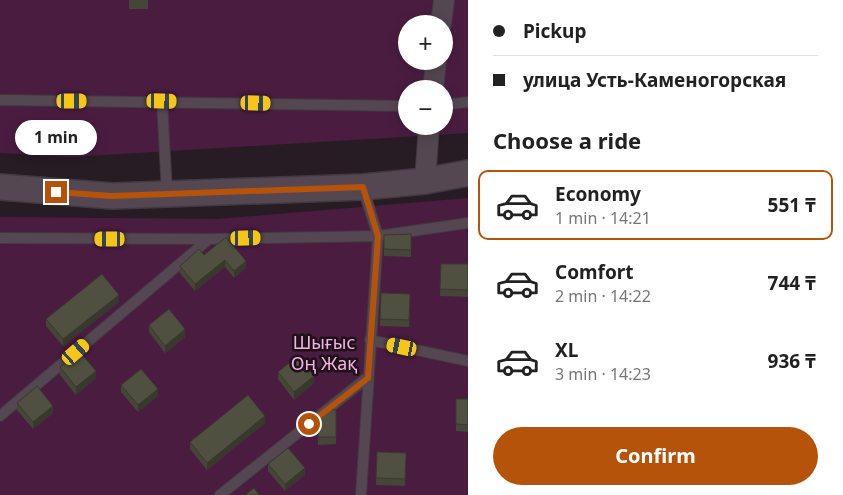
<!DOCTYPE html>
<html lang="en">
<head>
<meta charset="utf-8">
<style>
	body { margin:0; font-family:"Noto Sans",sans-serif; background:#f6f6f6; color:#222; height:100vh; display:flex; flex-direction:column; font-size:19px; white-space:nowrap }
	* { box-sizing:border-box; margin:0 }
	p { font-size:16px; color:#767676 }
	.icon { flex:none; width:28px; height:28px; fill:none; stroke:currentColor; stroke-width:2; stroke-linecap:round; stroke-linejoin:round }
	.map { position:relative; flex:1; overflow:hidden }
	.sheet { display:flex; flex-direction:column; background:#fff; width:375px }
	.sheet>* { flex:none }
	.banner { display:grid; align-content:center; height:110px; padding:0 25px; background:#fff }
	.tools { position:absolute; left:398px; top:15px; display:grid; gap:10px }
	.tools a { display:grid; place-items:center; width:55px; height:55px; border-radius:50%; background:#fff; box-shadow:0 2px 12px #0003; font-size:25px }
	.end { position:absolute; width:22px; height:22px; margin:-11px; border:6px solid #b45309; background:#fff; box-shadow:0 0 0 2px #fff }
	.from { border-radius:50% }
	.bubble { position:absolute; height:35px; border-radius:18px; background:#fff; box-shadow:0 2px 12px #0003; font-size:16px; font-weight:700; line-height:35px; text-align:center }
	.car { position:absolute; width:15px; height:30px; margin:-15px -8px; border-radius:6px; box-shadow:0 0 4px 1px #0007; background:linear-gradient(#f5c518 24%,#345 0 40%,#f5c518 0 76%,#345 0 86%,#f5c518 0) }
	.banner b { display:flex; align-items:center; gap:18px; height:48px; font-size:19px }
	.banner b+b { border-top:1px solid #e0e0e0 }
	.banner i { width:12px; height:12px; background:#222 }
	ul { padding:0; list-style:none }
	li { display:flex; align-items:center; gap:15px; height:70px; margin:0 10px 8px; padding:0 15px; border:2px solid transparent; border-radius:10px }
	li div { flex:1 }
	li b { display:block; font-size:19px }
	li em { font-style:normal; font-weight:700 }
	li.current { border-color:#b45309 }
	li>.icon { width:45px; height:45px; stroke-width:1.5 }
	h2 { padding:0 25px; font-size:22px; line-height:60px }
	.action { display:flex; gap:10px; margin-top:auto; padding:10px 25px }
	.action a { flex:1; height:58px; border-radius:30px; background:#b45309; color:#fff; font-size:20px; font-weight:700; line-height:58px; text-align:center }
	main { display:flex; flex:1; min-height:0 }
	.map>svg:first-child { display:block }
</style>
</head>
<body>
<main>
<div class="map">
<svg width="468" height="495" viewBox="0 0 468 495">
	<rect width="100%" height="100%" fill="#271b24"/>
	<!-- green -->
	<path fill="#4a1d40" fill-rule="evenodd" d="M0,0h468v133l-397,24 -71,-4zM406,24h38v37h-38zM406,89h38v37h-38z
		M468,198v297h-468v-278l217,2z"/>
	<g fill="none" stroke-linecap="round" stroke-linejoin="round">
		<!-- service casing -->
		<g stroke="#423940" stroke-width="12">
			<path id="service" d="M0,100l406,6
				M162,101l5,92
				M444,105l24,-3
				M0,238l209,1 169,-3 90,-13
				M370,340l98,21
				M0,416l209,-177
				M220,495l148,-118
				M361,495l17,-259 -15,-48"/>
		</g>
		<!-- minor casing -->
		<g stroke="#423940" stroke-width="22">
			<path id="minor" d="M441,24l3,-24
				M433,89l3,-28
				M425,181l4,-55"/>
		</g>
		<!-- tertiary casing -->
		<g stroke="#423940" stroke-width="28">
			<path id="tertiary" d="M0,187l112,9 251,-9 62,-6 43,-8"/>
		</g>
		<!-- service -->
		<use href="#service" stroke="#554751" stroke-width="10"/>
		<!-- minor -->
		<use href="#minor" stroke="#554751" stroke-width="20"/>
		<!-- tertiary -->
		<use href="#tertiary" stroke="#554751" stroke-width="25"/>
	</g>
	<!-- wall -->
	<path fill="#454538" d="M129,0h19v9h-19z
		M411,234v23l-27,-1v-7z
		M225,238l21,30 -12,10 -9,-11 -30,24 -15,-18v-7l24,-11z
		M441,264h27v33l-28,-1z
		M381,293l29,1 -1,33 -29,-1z
		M119,302l-56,44 -17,-20v-7z
		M149,325l36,12 -20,16 -16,-21z
		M60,367l36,11 -20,17 -16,-20z
		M278,372l36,11 -20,17 -16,-21z
		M121,385l37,11 -20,16 -17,-20z
		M456,399h12v33l-12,-1z
		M17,403l36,10 -20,16 -16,-19z
		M336,410v34l-18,1v-26z
		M265,423l-58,47 -17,-21v-7z
		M377,452l29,1 -1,33 -29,-1z
		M268,464l37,11 -20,16 -17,-20z"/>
	<!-- shaded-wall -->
	<path fill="#38382e" d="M225,260v7l-30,24v-7z
		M246,261v7l-12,10v-7z
		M119,295v7l-56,44v-7z
		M185,329v8l-20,16v-7z
		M96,371v7l-20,17v-8z
		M314,376v7l-20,17v-8z
		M158,389v7l-20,16v-7z
		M53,406v7l-20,16v-7z
		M265,416v7l-58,47v-7z
		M305,468v7l-20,16v-7z"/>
	<!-- building -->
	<path fill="#505041" stroke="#38382e" d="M411,234v16l-27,-1v-14z
		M225,238h2l19,23 -12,10 -9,-11 -30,24 -15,-18 19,-17 5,6z
		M441,264h27v26l-28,-1z
		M102,274l17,21 -56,44 -17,-20z
		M381,293l29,1 -1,26 -29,-1z
		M169,309l16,20 -20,17 -16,-21z
		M79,351l17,20 -20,16 -16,-20z
		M298,356l16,20 -20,16 -16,-20z
		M141,369l17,20 -20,16 -17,-20z
		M37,386l16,20 -20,16 -16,-19z
		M248,395l17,21 -58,47 -17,-21z
		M456,399h12v26l-12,-1z
		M328,410h8v27h-18v-18z
		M288,448l17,20 -20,16 -17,-20z
		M377,452l29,1 -1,26 -29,-1z
		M254,488l5,7h-14z"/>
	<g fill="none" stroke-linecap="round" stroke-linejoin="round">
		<!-- route -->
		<path stroke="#b45309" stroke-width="6" d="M56,192l56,4 251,-9 15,49 -10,142 -59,46"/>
	</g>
	<g text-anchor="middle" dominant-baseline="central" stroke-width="5" stroke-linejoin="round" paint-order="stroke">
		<!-- park labels -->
		<g font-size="18" fill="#fbb0e7" stroke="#1d121a">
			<text x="324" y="342">Шығыс<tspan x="324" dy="21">Оң Жақ</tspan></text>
		</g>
	</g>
</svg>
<div class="tools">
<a>+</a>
<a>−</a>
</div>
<i class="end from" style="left:309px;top:424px"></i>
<i class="end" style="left:56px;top:192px"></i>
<div class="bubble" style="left:15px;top:120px;width:82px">1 min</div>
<i class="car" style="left:72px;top:101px;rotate:90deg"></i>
<i class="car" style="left:162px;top:101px;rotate:91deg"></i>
<i class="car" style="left:256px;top:103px;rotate:91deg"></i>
<i class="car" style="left:246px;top:238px;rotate:89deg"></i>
<i class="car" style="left:110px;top:239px;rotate:270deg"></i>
<i class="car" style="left:402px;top:347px;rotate:282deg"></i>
<i class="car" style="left:76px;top:352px;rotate:49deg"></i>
</div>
<section class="sheet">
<div class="banner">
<b><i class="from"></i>Pickup</b>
<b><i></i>улица Усть-Каменогорская</b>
</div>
<h2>Choose a ride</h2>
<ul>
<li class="current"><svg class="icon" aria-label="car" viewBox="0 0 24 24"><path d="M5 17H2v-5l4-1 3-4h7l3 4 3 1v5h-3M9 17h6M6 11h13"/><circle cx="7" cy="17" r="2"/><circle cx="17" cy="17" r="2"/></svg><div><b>Economy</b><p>1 min · 14:21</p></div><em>551 ₸</em></li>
<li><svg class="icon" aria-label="car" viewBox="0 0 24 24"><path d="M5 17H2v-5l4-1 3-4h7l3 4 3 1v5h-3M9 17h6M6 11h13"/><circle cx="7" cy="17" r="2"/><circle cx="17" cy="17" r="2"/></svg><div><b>Comfort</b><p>2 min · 14:22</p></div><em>744 ₸</em></li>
<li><svg class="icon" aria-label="car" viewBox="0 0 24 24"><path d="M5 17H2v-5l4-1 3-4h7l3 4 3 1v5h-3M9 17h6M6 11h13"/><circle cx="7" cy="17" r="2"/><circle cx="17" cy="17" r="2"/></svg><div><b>XL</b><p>3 min · 14:23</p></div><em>936 ₸</em></li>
</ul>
<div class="action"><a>Confirm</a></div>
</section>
</main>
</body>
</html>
